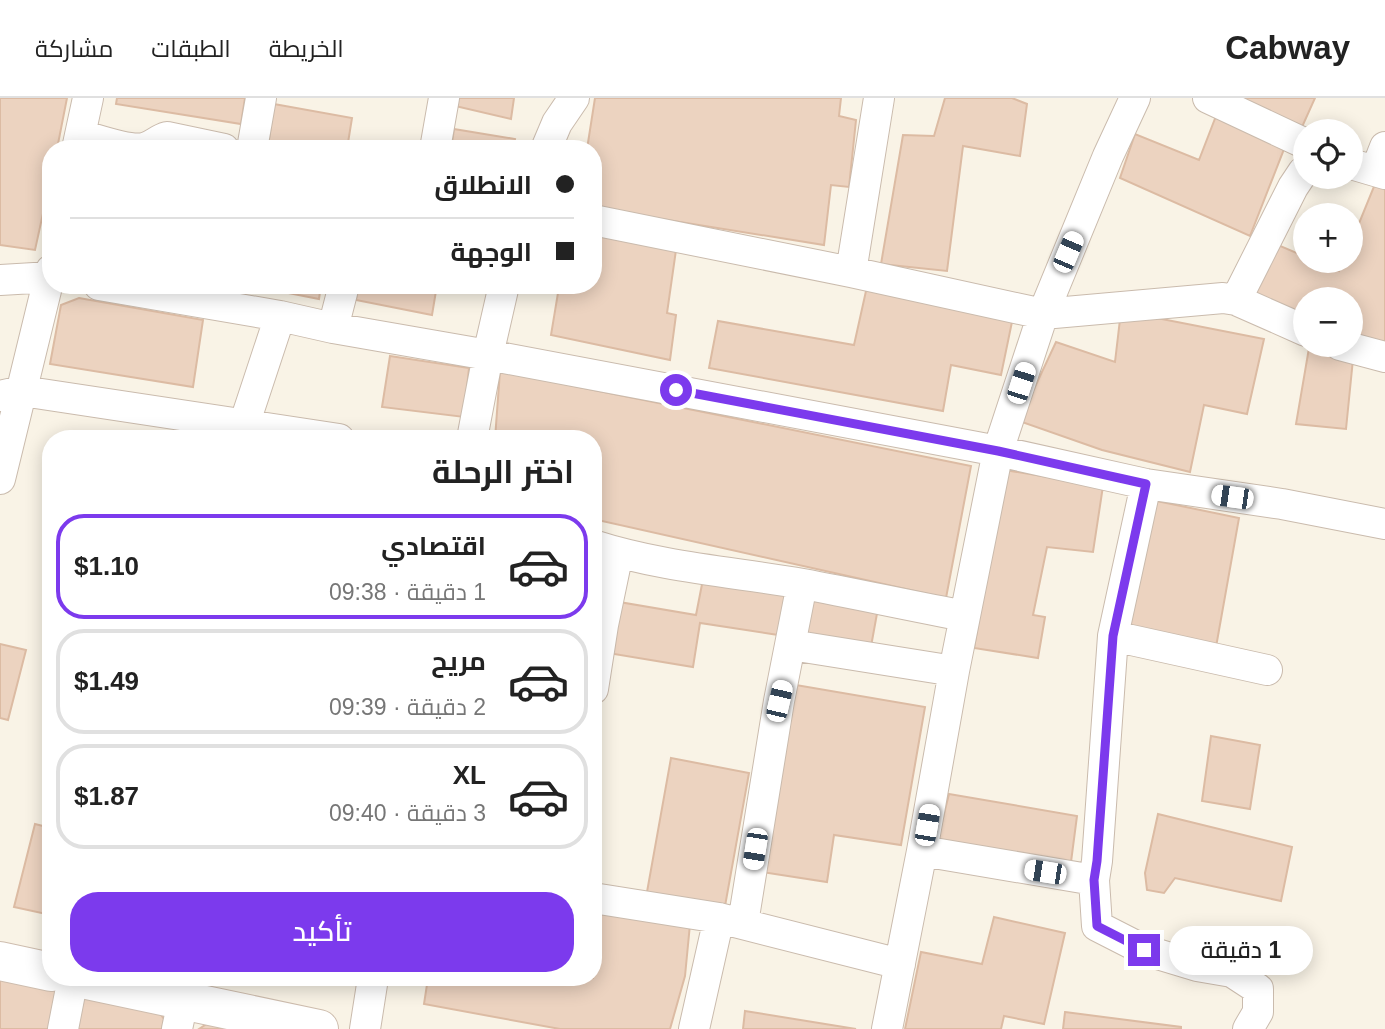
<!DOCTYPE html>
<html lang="ar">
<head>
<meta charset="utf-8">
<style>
	body { margin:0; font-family:Helvetica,Cairo,sans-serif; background:#f6f6f6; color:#222; direction:rtl; height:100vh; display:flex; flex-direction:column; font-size:26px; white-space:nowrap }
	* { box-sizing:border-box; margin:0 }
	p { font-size:23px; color:#767676 }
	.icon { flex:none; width:38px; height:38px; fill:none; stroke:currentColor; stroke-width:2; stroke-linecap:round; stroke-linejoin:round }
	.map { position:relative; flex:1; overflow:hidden; direction:ltr }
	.drawer { position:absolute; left:42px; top:332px; width:560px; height:556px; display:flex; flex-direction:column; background:#fff; border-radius:28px; box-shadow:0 4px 18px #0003; direction:rtl }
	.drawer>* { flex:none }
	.hud { position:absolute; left:42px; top:42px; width:560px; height:154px; border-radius:28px; box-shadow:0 4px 18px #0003; direction:rtl; display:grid; align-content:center; height:154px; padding:0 28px; background:#fff }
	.fabs { position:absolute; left:1293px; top:21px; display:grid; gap:14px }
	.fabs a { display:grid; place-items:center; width:70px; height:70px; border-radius:50%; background:#fff; box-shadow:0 4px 18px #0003; font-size:35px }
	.end { position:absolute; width:32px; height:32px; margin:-16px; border:9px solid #7c3aed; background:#fff; box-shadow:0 0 0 4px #fff }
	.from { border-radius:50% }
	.bubble { position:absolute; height:49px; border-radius:24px; background:#fff; box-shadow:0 4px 18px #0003; font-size:23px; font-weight:600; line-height:49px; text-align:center; direction:rtl }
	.car { position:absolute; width:21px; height:42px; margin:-21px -10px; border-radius:9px; box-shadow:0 0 5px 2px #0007; background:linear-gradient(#fff 24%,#345 0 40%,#fff 0 76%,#345 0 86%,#fff 0) }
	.hud b { display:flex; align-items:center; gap:24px; height:66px; font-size:26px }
	.hud b+b { border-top:2px solid #e0e0e0 }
	.hud i { width:18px; height:18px; background:#222 }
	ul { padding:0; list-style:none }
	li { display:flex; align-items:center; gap:21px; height:105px; margin:0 14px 10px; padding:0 14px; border:4px solid #e0e0e0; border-radius:28px }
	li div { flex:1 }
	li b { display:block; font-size:26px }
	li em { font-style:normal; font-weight:600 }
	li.current { border-color:#7c3aed }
	li>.icon { width:63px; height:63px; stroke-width:1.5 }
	h2 { padding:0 28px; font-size:32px; line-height:84px }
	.cta { display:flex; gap:14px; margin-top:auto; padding:14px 28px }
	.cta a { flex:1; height:80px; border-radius:28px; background:#7c3aed; color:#fff; font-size:28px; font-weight:600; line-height:80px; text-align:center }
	header { display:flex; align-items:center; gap:42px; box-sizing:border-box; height:98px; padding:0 35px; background:#fff; border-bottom:2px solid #e0e0e0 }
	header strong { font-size:33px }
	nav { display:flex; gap:38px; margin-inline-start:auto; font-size:24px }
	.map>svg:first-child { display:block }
</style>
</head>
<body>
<header>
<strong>Cabway</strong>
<nav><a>الخريطة</a><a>الطبقات</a><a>مشاركة</a></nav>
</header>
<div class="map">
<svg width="1385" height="931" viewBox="0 0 1385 931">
	<rect width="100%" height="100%" fill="#f9f3e6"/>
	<!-- building -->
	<path fill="#ecd3c0" stroke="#dcbba3" stroke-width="2" d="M0,0h67l-10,51h-6v28l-16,73 -35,-5z
		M117,0h128l-4,26 -125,-20z
		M452,0h62l-3,21 -60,-14z
		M595,0h246l-2,18 17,4 -7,67 -18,-2 -7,60 -231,-37v-59h-6z
		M945,0h67l15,6 -7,52 -57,-10 -16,125 -66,-7 22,-129 31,1z
		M1231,0h84l-13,29z
		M274,6l78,14 -5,31h-65l-14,-3z
		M1216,18l70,28 -36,92 -130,-58 15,-44 64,26z
		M454,31l61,10 -2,10h-62z
		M1375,86l10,4v156l-34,-9v-36h-45v17l-55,-24 20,-50 35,15v4h9l24,10 5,-10h7v-18z
		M593,129l84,16 -10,70 9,2 -6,45 -119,-25 7,-42 -22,-8h57z
		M868,184l145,35 -12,58 -50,-10 -8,46 -234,-43 9,-47 136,24z
		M248,187h73l-2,14z
		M358,187h79l-5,30 -76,-15z
		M79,200l124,22 -10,67 -143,-23 11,-59z
		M1121,213l143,28 -17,75 -43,-9 -14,67 -88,-22 -83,-29 37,-79 59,20z
		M1309,250l44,11 -7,70 -50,-5z
		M390,258l79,12 -5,49 -82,-10z
		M500,273l471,95 -25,132 -353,-79v-80h-98z
		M1005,372l98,16 -10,66 -46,-5 -14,68 12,2 -7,41 -64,-10z
		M1147,401l92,19 -23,129 -91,-17z
		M704,476l87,16 -6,46 -85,-13 -7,44 -85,-14 11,-51 77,13z
		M807,495l71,15 -8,44 -72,-11z
		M0,546l26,6 -18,70 -8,-2z
		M790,586l135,23 -24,138 -67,-10 -7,47 -72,-11z
		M1211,638l49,9 -10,64 -48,-8z
		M671,660l78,15 -24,133 -78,-14z
		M949,696l128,22 -6,46 -134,-20z
		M1158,716l134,33 -11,54 -106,-23 -11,15 -17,-3 -2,-17z
		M35,726l16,4v87l-37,-8z
		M593,808l97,18 -5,52 -15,53h-110l-136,-25 4,-26h165z
		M994,819l71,16 -21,91 -40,-8 -3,13h-96l16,-77 61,12z
		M0,879l57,12 -8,40h-49z
		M327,880h25l-1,6z
		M89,898l70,16 5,7 -2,10h-90l5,-26z
		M745,913l111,18h-113z
		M1065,914l116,15v2h-118z
		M208,925l22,6h-31z"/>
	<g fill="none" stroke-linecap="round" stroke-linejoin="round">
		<!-- street casing -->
		<g stroke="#cabbad" stroke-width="32">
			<path id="street" d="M1208,0l98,46
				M80,37c17,4 52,18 67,12 8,-3 12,-8 20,-10l57,12
				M77,51l11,-51
				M252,51l9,-51
				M435,51l9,-51
				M546,51l11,-26 17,-25
				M1351,66l34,10
				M1376,72l9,-23
				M593,122l258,52 192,42 180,-16 13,2 70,31
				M851,174l28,-174
				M0,182l51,-3
				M99,187l181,31 53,12 155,27 510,96 148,33 136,20 103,20
				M1236,202l57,-113 10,-15 3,-2
				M333,230l11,-43
				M1340,247l45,12
				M0,298l22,-5 317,48
				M244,327l36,-109
				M472,341l16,-84 16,-70
				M0,381l51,-209
				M1146,386l-33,152 -16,225 -3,19 3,46 47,24 53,16 35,6 26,17v23l-10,17
				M593,447c68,22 140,27 210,39 54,10 108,22 162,32
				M1113,538l154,34
				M791,547l163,26
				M593,591l10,-64 15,-72
				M922,753l172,29
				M593,800l126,20 181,46
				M743,825l36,-222 23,-117
				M63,931l10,-51
				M177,931l6,-28
				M365,931l8,-51
				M694,931l25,-111
				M887,931l35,-178 32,-180 44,-220 45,-137 65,-158 27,-58"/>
		</g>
		<!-- secondary casing -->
		<g stroke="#cebdae" stroke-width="40">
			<path id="secondary" d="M0,863l51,11
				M77,880l242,51"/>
		</g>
		<!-- street -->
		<use href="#street" stroke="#fff" stroke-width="30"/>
		<!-- secondary -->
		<use href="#secondary" stroke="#fff" stroke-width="38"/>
	</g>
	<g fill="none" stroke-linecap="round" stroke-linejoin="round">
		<!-- route -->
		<path stroke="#7c3aed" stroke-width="9" d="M676,292l322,61 148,33 -33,152 -16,225 -3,19 3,46 47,24"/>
	</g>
</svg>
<div class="fabs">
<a><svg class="icon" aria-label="locate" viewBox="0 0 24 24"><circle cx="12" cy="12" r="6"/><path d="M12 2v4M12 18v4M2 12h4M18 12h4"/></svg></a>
<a>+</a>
<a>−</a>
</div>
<i class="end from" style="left:676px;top:292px"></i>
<i class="end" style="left:1144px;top:852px"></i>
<div class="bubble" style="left:1169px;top:828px;width:144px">1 دقيقة</div>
<i class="car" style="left:1068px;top:154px;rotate:23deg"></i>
<i class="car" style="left:1021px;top:285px;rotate:18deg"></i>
<i class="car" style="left:1232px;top:399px;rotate:278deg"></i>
<i class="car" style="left:779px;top:603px;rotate:13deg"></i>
<i class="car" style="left:927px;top:727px;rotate:10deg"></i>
<i class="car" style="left:755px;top:751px;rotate:189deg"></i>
<i class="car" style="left:1045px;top:774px;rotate:279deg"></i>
<div class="hud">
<b><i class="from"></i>الانطلاق</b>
<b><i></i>الوجهة</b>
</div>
<section class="drawer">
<h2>اختر الرحلة</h2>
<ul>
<li class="current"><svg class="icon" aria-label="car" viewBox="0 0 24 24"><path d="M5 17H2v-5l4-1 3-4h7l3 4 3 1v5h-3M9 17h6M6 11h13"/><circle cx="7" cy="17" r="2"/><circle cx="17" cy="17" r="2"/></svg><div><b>اقتصادي</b><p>1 دقيقة · 09:38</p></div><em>$1.10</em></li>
<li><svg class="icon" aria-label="car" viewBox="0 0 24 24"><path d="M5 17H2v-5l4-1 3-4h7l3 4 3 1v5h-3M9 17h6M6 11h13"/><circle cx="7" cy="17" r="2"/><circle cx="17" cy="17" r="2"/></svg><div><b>مريح</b><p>2 دقيقة · 09:39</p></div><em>$1.49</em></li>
<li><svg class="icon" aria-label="car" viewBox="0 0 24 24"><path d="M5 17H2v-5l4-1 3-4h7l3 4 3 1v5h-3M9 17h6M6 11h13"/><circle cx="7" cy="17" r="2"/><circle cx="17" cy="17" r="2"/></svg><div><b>XL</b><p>3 دقيقة · 09:40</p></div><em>$1.87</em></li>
</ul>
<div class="cta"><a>تأكيد</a></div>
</section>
</div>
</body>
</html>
